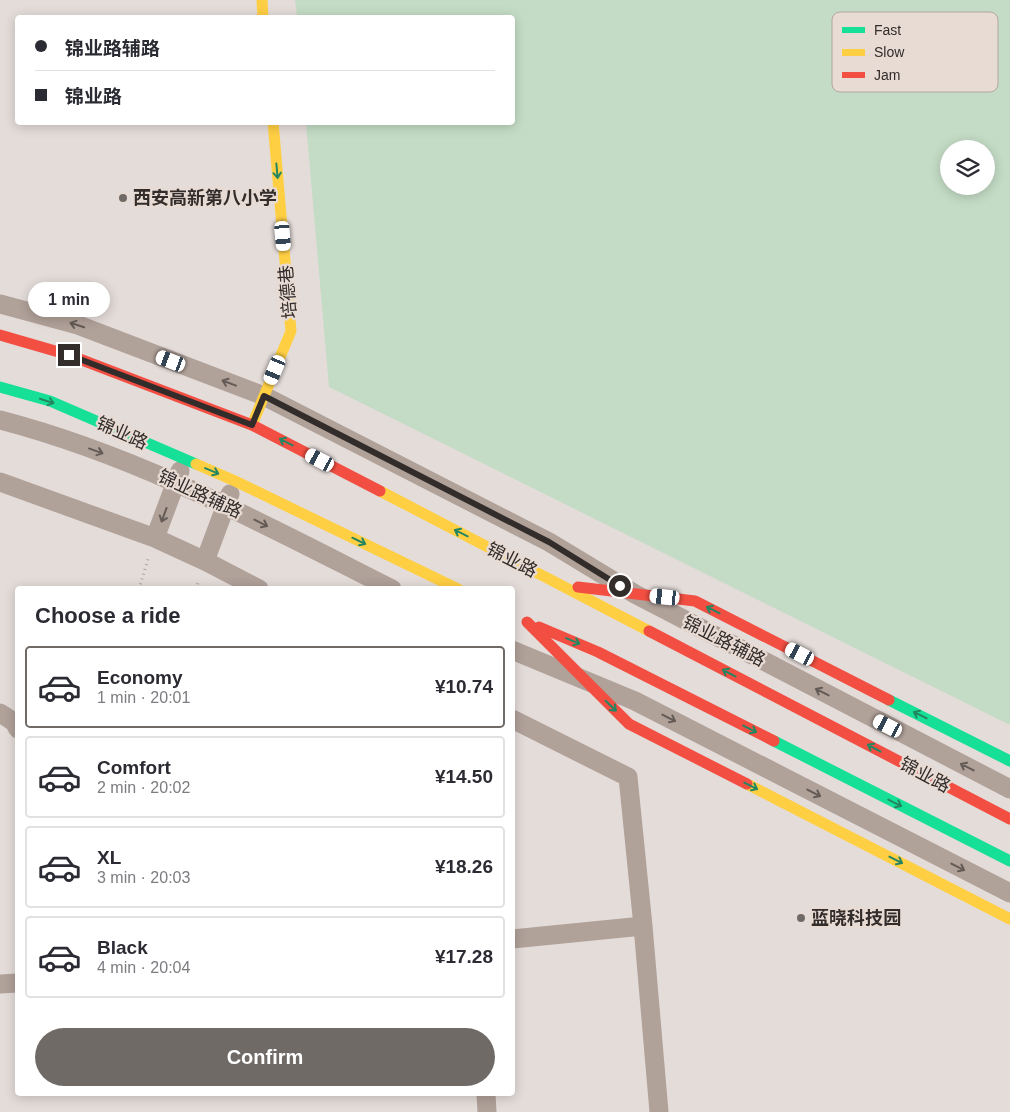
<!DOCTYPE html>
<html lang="en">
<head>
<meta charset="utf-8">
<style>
	body { margin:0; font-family:Arial,"Noto Sans SC",sans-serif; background:#f2f2f3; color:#2b2b33; height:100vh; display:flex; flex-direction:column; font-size:19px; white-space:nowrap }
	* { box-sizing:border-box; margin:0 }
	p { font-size:16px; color:#7c7c81 }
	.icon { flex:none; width:28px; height:28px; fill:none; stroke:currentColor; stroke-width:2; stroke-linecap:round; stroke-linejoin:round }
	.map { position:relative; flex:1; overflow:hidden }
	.side { position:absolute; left:15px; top:586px; width:500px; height:510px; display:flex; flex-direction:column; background:#fff; border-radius:5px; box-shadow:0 2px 12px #0003 }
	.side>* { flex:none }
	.hud { position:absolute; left:15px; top:15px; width:500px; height:110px; border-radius:5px; box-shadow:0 2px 12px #0003; display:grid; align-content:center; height:110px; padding:0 20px; background:#fff }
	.controls { position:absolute; left:940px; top:140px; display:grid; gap:10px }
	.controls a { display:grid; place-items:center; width:55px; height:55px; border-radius:50%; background:#fff; box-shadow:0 2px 12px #0003; font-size:25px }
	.end { position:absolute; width:22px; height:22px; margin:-11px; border:6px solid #322c2a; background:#fff; box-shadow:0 0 0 2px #fff }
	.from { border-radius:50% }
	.bubble { position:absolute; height:35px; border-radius:18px; background:#fff; box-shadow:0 2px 12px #0003; font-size:16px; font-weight:800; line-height:35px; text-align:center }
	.car { position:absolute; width:15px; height:30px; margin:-15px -8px; border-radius:6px; box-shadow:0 0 4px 1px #0007; background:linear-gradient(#fff 24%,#345 0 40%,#fff 0 76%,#345 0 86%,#fff 0) }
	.hud b { display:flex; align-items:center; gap:18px; height:48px; font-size:19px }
	.hud b+b { border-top:1px solid #e1e1e2 }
	.hud i { width:12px; height:12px; background:#2b2b33 }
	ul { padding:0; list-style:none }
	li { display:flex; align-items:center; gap:15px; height:82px; margin:0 10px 8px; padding:0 10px; border:2px solid #e1e1e2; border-radius:5px }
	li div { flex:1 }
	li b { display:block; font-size:19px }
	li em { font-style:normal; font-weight:800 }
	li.on { border-color:#706a67 }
	li>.icon { width:45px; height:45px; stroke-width:1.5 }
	h2 { padding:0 20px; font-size:22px; line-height:60px }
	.action { display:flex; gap:10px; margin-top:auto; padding:10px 20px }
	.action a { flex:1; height:58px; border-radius:30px; background:#706a67; color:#fff; font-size:20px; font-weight:800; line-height:58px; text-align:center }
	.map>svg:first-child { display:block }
</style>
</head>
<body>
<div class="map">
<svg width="1010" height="1112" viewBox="0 0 1010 1112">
	<rect width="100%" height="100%" fill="#e4dcd9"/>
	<!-- green -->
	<path fill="#c4dcc6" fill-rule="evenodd" d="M295,0h715v725l-681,-338 -23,-264 206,-1v-104l-215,-1zM949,149h37v37h-37z"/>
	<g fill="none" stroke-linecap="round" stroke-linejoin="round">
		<!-- path -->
		<path stroke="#aea59e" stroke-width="3" stroke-dasharray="1 4" stroke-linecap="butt" d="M139,589l10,-33
			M196,589l3,-9"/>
		<!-- street -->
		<path stroke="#b0a199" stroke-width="19" d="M0,304l78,21 186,71 285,146 86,52 375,195
			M0,420c139,36 265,105 392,169
			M0,482l155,56 50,23 54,28
			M155,538l25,-67
			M205,561l25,-67
			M512,650l123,51 375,192
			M0,713l14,9 4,7
			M512,719l116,58 15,149 16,186
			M512,939l131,-13
			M0,984l18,-1
			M486,1094l1,18"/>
		<!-- fast -->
		<path stroke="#16e098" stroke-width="11" d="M0,387l50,14 146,63
			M889,700l121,61
			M774,741l236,120"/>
		<!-- slow -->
		<path stroke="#ffcf43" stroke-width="11" d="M262,0l1,18
			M252,425l39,-94 -18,-209
			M196,464l39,17 223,108
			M380,491l269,140
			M747,784l263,135"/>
		<!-- jam -->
		<path stroke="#f24e42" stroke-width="11" d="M0,335l69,20 183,70 128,66
			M578,587l117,14 194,99
			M527,622l102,102 118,60
			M539,627l59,25 176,89
			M649,631l361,188"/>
	</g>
	<!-- one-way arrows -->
	<defs><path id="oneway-shaft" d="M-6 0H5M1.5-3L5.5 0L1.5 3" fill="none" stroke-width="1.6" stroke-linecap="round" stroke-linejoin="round" transform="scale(1.25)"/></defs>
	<g stroke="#248661">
		<use href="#oneway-shaft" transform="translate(277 171) rotate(85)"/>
		<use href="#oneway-shaft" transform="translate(47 401) rotate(18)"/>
		<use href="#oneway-shaft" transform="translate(286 442) rotate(-153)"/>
		<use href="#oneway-shaft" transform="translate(212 471) rotate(23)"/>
		<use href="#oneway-shaft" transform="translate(461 533) rotate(-153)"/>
		<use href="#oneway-shaft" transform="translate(359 541) rotate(26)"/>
		<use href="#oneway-shaft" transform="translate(713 610) rotate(-153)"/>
		<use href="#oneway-shaft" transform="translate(573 641) rotate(23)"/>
		<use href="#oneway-shaft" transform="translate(729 673) rotate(-152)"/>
		<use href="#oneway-shaft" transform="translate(611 706) rotate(44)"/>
		<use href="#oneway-shaft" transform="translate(920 715) rotate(-153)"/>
		<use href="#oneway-shaft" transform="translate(750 729) rotate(27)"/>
		<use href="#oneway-shaft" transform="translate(874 748) rotate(-152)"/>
		<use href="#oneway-shaft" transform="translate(751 786) rotate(27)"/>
		<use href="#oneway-shaft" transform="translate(895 803) rotate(27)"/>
		<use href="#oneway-shaft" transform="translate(896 860) rotate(27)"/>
	</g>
	<g stroke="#645b56">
		<use href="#oneway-shaft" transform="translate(77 325) rotate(-162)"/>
		<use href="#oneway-shaft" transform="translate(229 383) rotate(-159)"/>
		<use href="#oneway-shaft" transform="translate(96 451) rotate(20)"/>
		<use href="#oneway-shaft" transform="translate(164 515) rotate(110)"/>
		<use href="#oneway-shaft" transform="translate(261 523) rotate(27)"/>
		<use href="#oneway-shaft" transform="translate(822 692) rotate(-153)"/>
		<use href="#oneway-shaft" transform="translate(669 718) rotate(27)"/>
		<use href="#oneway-shaft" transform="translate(967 767) rotate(-153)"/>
		<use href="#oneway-shaft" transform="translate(814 793) rotate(27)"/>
		<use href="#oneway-shaft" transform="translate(958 867) rotate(27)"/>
	</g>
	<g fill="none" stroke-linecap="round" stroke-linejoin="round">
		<!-- route -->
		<path stroke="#322c2a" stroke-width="6" d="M69,355l183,70 12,-29 285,146 71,44"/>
	</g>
	<!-- markers -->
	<g fill="#706a67" stroke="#e8dbd4" stroke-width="2">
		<circle cx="123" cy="198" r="5"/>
		<circle cx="801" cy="918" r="5"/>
	</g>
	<g text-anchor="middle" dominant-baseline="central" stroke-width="4.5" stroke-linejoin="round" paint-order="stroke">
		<!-- poi labels -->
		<g font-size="18" font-weight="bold" fill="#322c2a" stroke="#e8dbd4" text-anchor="start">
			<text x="133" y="198">西安高新第八小学</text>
			<text x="811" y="918">蓝晓科技园</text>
		</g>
		<!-- street labels -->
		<g font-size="18" fill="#322c2a" stroke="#e8dbd4">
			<text transform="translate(288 292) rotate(-95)">培德巷</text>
			<text transform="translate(122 433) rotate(24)">锦业路</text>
			<text transform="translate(200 494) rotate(25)">锦业路辅路</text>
			<text transform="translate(512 560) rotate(27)">锦业路</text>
			<text transform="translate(724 641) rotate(27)">锦业路辅路</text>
			<text transform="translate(925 775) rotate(28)">锦业路</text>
		</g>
	</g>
	<!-- legend -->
	<rect x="832" y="12" width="166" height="80" rx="8" fill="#e8dbd4" stroke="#b1a6a1" stroke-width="1"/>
	<rect x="842" y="27" width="23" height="6" fill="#16e098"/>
	<rect x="842" y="49" width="23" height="7" fill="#ffcf43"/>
	<rect x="842" y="72" width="23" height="6" fill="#f24e42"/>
	<g font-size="14" fill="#322c2a">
		<text x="874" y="35">Fast</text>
		<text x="874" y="57">Slow</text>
		<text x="874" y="80">Jam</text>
	</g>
</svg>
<div class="controls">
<a><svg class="icon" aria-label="layers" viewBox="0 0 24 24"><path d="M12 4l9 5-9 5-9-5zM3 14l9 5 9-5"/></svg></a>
</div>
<i class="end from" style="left:620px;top:586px"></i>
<i class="end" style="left:69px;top:355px"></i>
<div class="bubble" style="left:28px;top:282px;width:82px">1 min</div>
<i class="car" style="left:283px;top:236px;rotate:175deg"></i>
<i class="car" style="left:171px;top:361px;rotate:291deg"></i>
<i class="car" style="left:275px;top:370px;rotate:203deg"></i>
<i class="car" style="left:320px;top:460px;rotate:298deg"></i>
<i class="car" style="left:665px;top:597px;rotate:276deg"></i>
<i class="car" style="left:800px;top:654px;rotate:297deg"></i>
<i class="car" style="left:888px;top:726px;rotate:297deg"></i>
<div class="hud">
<b><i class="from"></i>锦业路辅路</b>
<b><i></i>锦业路</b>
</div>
<section class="side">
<h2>Choose a ride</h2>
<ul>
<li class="on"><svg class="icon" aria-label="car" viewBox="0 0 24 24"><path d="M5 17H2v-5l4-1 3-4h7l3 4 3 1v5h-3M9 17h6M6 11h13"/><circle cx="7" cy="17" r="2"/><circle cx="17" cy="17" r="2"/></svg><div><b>Economy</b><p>1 min · 20:01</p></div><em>¥10.74</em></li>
<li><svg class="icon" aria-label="car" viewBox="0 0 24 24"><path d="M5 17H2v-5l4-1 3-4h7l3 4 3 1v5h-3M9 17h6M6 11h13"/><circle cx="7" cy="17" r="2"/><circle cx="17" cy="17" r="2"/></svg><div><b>Comfort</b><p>2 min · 20:02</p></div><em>¥14.50</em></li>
<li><svg class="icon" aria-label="car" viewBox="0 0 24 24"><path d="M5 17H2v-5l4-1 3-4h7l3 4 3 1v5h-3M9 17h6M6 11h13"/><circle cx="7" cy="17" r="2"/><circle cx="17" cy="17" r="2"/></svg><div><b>XL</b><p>3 min · 20:03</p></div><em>¥18.26</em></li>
<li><svg class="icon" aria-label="car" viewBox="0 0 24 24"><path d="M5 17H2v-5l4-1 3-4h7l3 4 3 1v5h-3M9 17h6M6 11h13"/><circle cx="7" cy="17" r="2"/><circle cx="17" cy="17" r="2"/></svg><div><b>Black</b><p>4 min · 20:04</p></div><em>¥17.28</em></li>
</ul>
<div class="action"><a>Confirm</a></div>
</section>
</div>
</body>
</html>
